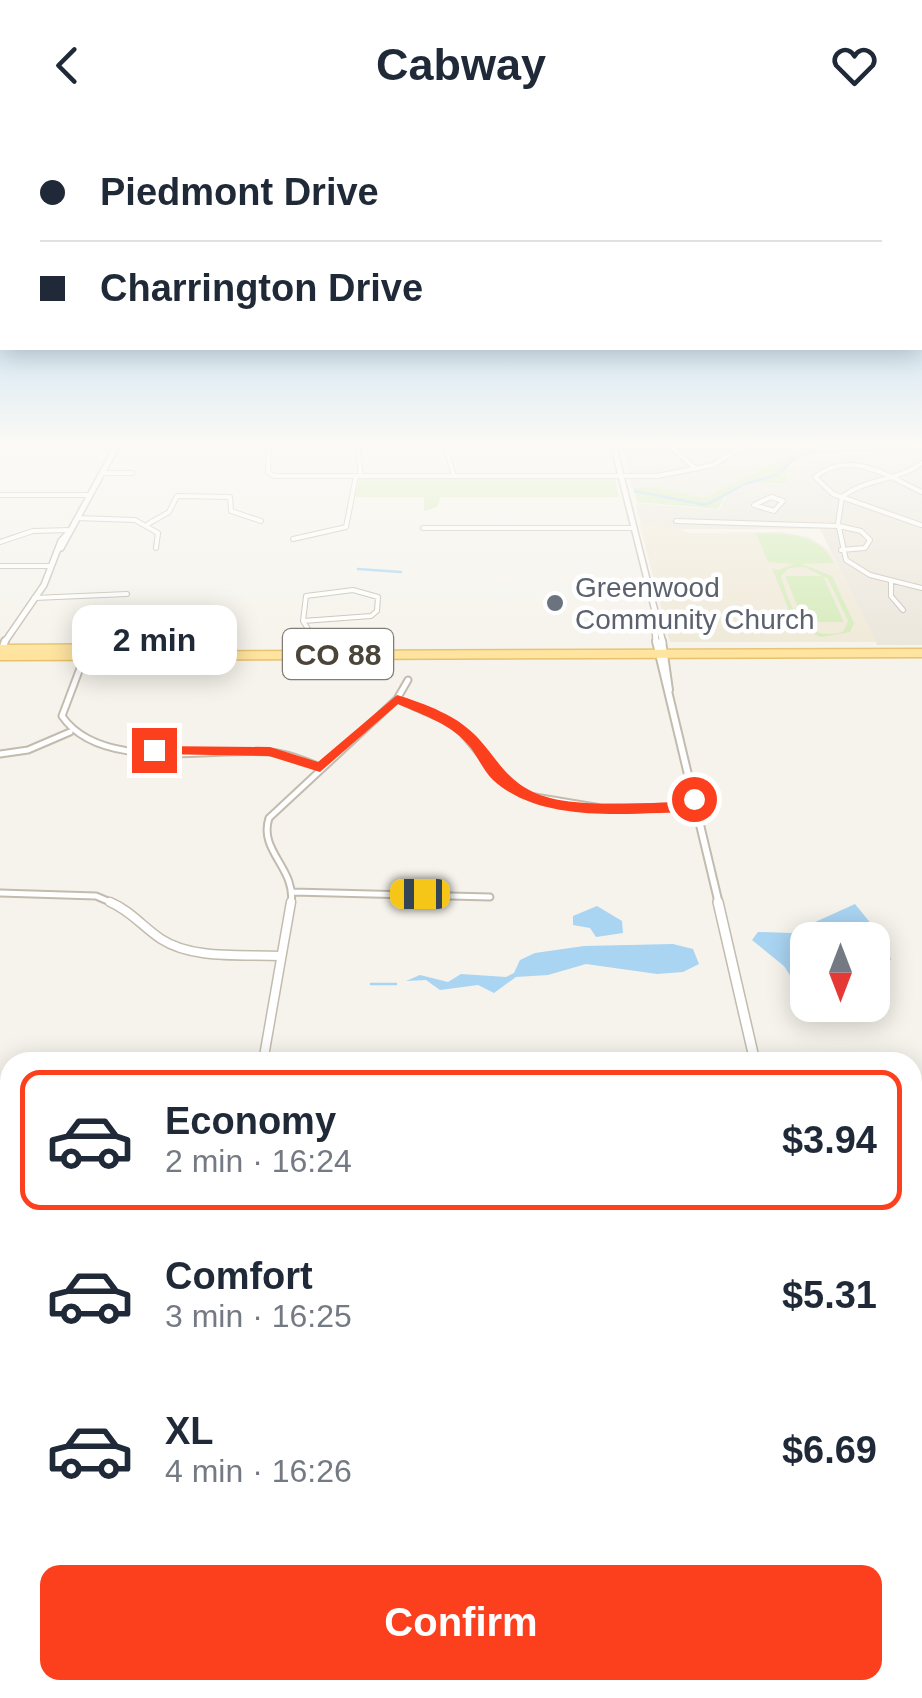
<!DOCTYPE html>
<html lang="en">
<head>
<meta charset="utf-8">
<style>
	body { margin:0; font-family:Helvetica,sans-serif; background:#f6f6f7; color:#1f2937; height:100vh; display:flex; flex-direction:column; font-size:38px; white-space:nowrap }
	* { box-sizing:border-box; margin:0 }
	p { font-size:32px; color:#747a83 }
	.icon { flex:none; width:55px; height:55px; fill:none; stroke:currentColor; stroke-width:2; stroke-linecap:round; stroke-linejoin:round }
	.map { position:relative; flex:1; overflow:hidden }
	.panel { position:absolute; left:0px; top:922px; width:922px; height:648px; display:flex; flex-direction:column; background:#fff; border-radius:30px 30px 0 0; box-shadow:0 5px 25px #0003 }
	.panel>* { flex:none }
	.top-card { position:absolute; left:0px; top:0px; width:922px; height:220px; box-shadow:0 5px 25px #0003; display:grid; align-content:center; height:220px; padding:0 40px; background:#fff }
	.needle { width:65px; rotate:180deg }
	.tools { position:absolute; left:790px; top:792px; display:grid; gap:20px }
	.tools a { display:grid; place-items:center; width:100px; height:100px; border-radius:20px; background:#fff; box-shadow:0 5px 25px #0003; font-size:50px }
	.end { position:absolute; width:45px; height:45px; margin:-22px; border:12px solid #fc3f1d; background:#fff; box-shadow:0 0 0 5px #fff }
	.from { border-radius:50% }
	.bubble { position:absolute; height:70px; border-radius:20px; background:#fff; box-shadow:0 5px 25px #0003; font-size:32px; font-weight:600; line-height:70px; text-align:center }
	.car { position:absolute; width:30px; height:60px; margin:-30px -15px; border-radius:12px; box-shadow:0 0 8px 2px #0007; background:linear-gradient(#f5c518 24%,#345 0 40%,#f5c518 0 76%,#345 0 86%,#f5c518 0) }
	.top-card b { display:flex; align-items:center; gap:35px; height:95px; font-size:38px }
	.top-card b+b { border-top:2px solid #e0e1e3 }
	.top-card i { width:25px; height:25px; background:#1f2937 }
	ul { padding:18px 0 0; list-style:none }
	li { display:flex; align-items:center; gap:30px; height:140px; margin:0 20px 15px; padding:0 20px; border:5px solid transparent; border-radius:20px }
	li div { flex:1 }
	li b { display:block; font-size:38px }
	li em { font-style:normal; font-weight:600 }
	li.on { border-color:#fc3f1d }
	li>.icon { width:90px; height:90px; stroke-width:1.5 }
	.primary-button { display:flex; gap:20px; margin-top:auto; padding:20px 40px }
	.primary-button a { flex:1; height:115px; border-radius:20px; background:#fc3f1d; color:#fff; font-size:40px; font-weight:600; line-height:115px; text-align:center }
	header { display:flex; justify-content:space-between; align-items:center; height:130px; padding:0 40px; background:#fff; font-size:45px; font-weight:600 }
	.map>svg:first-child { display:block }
</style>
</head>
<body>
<header><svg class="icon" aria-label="back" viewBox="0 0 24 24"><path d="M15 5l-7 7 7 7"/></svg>Cabway<svg class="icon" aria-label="heart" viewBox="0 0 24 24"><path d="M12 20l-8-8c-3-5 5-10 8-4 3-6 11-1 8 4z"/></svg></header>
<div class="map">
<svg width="922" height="1568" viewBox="0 0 922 1568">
	<rect width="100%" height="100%" fill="#f6f3ec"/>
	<!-- residential -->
	<path fill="#eae5da" d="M622,314h193l-111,54 -48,-11 -24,1z
		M909,314h13v201h-45l-57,-116h-178l-6,-26 83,7 8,-16 26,-12 35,3v-16l15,-11 91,-6z
		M0,1219h10v341h140l-1,8h-149z"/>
	<!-- education -->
	<path fill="#efe8d6" d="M640,395l32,1 18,7 91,-1 28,5 21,14 47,91h-207z"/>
	<!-- green -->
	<path fill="#d2eab5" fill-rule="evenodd" d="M814,314h95l-14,8 -79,1 -29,12 1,19 -38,-2 -24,11 -8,16 -81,-7 -4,-14 24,-1 47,11z
		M360,348l255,1 4,18h-178l-4,10 -13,4v-14h-69z
		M756,403c31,1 62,-1 78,30l-32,1 30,12 22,47 -4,9 -29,5 -26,-12 -23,-57 6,2 16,-6 -26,-2zM804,437l24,12 20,42 -5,11c-41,11 -52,-24 -62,-56l8,-8z
		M785,446h38l21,46h-40z"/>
	<!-- water -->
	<path fill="#a9d4f2" d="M855,774l31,38 5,18 -18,2 -1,-22h-64l-1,62 -23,-36 -32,-26 6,-8 33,1z
		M597,776l25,15 1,12 -27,4 -6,-9 -17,-3v-9z
		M673,814l20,5 6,15 -16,8 -26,2 -71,-10 -38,11 -32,2 -22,16 -16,-8 -38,5 -14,-10 -20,1 14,-6 28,7 13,-8 45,3 8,-4 6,-13 15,-7 49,-7z"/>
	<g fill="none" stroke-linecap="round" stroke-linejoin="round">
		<!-- stream -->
		<path stroke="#a9d4f2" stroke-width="2.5" d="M635,361l71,14 39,-21 32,-9 17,-16
			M358,439l43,3
			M371,854h25"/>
		<!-- minor-far3 casing -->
		<g stroke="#c2bbae" stroke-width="6">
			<path id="minor-far3" d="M269,314l-1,28 6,4h385
				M357,314l4,32
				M445,314l9,32
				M668,314l28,25
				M103,343h29
				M657,346l56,-11 33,-21
				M0,365h90
				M771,367l12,4 -9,10 -20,-6z
				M842,367l-4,26 8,37 24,15 52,13
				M842,367c24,-19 56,-16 80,-34
				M77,388l58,2 23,13 -2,15
				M676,391l163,5 22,5 9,9 -5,8 -24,2
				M148,394l21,-12 8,-16 53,1 1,14 30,10
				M921,395l-88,-31 -18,-17c35,-28 72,-1 107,15
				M423,398h210
				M293,409l53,-12 10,-51
				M0,412l33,-11 38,-1
				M0,436h50
				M891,451v15l12,14
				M353,460l25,7 -1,14 -6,5 -68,5 3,-25z
				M34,468l93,-4
				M303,491l14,22"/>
		</g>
		<!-- minor-far2 casing -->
		<g stroke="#c2bbae" stroke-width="9">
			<path id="minor-far2" d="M317,511v8
				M85,525l-23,61c38,56 146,32 206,36 18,1 35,8 52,15
				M397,569l59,26 43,52 30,19 72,12 95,-1
				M0,624l28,-4 42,-18
				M293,762l197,5
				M0,763l96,3 19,8
				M291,774c6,-35 -33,-53 -22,-86l128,-119 11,-19"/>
		</g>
		<!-- minor-far1 casing -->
		<g stroke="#c2bbae" stroke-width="11">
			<path id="minor-far1" d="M110,772c21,9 33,25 51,37 32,21 82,15 119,17
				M161,932h102
				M263,932l28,-160
				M0,1010l10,3
				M0,1053l10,-13"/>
		</g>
		<!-- minor casing -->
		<g stroke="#c2bbae" stroke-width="12">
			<path id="minor" d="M912,1203h10
				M0,1209h10
				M0,1357l10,4
				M164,1560v8
				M422,1560v8
				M660,1560l1,8
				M26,1568l2,-8"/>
		</g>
		<!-- tertiary-far3 casing -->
		<g stroke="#c2bbae" stroke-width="8">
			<path id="tertiary-far3" d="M613,314l50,199
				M61,418l57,-104
				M654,482l2,31
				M4,513l40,-58 17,-44 10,-11"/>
		</g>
		<!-- tertiary-far2 casing -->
		<g stroke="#c2bbae" stroke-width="10">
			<path id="tertiary-far2" d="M656,511l63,263
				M662,511l7,49
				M1,523l4,-12"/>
		</g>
		<!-- tertiary-far1 casing -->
		<g stroke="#c2bbae" stroke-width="12">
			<path id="tertiary-far1" d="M718,772l37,160"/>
		</g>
		<!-- tertiary casing -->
		<g stroke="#c2bbae" stroke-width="15">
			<path id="tertiary" d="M897,1560l2,8"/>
		</g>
		<!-- primary casing -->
		<g stroke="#e6c16a" stroke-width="11">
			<path id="primary" d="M0,519l172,-1
				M0,526l922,-3"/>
		</g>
		<!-- minor-far3 -->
		<use href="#minor-far3" stroke="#fff" stroke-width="4"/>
		<!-- minor-far2 -->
		<use href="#minor-far2" stroke="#fff" stroke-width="5"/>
		<!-- minor-far1 -->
		<use href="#minor-far1" stroke="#fff" stroke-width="8"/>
		<!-- minor -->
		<use href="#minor" stroke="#fff" stroke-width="9"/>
		<!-- tertiary-far3 -->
		<use href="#tertiary-far3" stroke="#fff" stroke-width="5"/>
		<!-- tertiary-far2 -->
		<use href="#tertiary-far2" stroke="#fff" stroke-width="6"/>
		<!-- tertiary-far1 -->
		<use href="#tertiary-far1" stroke="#fff" stroke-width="9"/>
		<!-- tertiary -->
		<use href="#tertiary" stroke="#fff" stroke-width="11"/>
		<!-- primary -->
		<use href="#primary" stroke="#ffe39c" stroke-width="8"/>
	</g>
	<!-- sky -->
	<linearGradient id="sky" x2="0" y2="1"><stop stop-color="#8fc1ec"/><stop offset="0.59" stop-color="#fbfaf6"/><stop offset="1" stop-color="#fbfaf6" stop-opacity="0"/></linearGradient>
	<rect width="922" height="533" fill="url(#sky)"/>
	<!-- route -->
	<path fill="#fc3f1d" d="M397,565c29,9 61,21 81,43 19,21 28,41 55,54 37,18 113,10 155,10l6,-8 10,13 -8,5c-62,0 -152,14 -203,-32 -9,-9 -15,-22 -22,-32 -19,-24 -46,-32 -73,-44l-78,68 -51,-16 -115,-2 -7,-4 7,-4 116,1 48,15z"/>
	<!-- markers -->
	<circle fill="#6b7280" stroke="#fff" stroke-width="4" cx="555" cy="473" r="10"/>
	<g text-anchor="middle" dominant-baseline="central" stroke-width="9" stroke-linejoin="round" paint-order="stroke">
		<!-- far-worship labels -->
		<g font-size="28" fill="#5b616d" stroke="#fff" text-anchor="start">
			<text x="575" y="457">Greenwood<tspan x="575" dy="32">Community Church</tspan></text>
		</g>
		<!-- shield labels -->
		<rect fill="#fff" stroke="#817c74" stroke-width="2.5" x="283" y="499" width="110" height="50" rx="8"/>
		<g font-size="30" font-weight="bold" fill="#4b4439">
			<text x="338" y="524">CO 88</text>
		</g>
	</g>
</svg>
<div class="tools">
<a><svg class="needle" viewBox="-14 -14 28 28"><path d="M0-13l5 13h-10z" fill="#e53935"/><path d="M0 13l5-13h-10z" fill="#747a83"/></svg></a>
</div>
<i class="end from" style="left:694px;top:669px"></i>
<i class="end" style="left:154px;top:620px"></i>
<div class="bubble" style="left:72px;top:475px;width:165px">2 min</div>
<i class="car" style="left:420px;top:764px;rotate:270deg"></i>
<div class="top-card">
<b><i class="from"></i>Piedmont Drive</b>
<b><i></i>Charrington Drive</b>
</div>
<section class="panel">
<ul>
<li class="on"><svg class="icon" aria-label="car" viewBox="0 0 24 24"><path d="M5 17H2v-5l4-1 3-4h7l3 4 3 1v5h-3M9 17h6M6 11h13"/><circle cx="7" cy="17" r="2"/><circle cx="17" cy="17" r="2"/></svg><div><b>Economy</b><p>2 min · 16:24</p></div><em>$3.94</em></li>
<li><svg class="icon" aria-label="car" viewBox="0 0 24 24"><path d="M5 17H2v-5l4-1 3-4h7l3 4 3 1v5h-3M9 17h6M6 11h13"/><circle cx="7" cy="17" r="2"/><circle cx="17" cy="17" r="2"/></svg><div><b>Comfort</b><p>3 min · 16:25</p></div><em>$5.31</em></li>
<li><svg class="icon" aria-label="car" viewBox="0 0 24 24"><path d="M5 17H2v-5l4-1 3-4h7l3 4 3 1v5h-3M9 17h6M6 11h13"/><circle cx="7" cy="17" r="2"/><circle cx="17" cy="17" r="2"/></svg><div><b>XL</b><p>4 min · 16:26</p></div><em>$6.69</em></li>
</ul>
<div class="primary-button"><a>Confirm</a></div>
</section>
</div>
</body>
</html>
